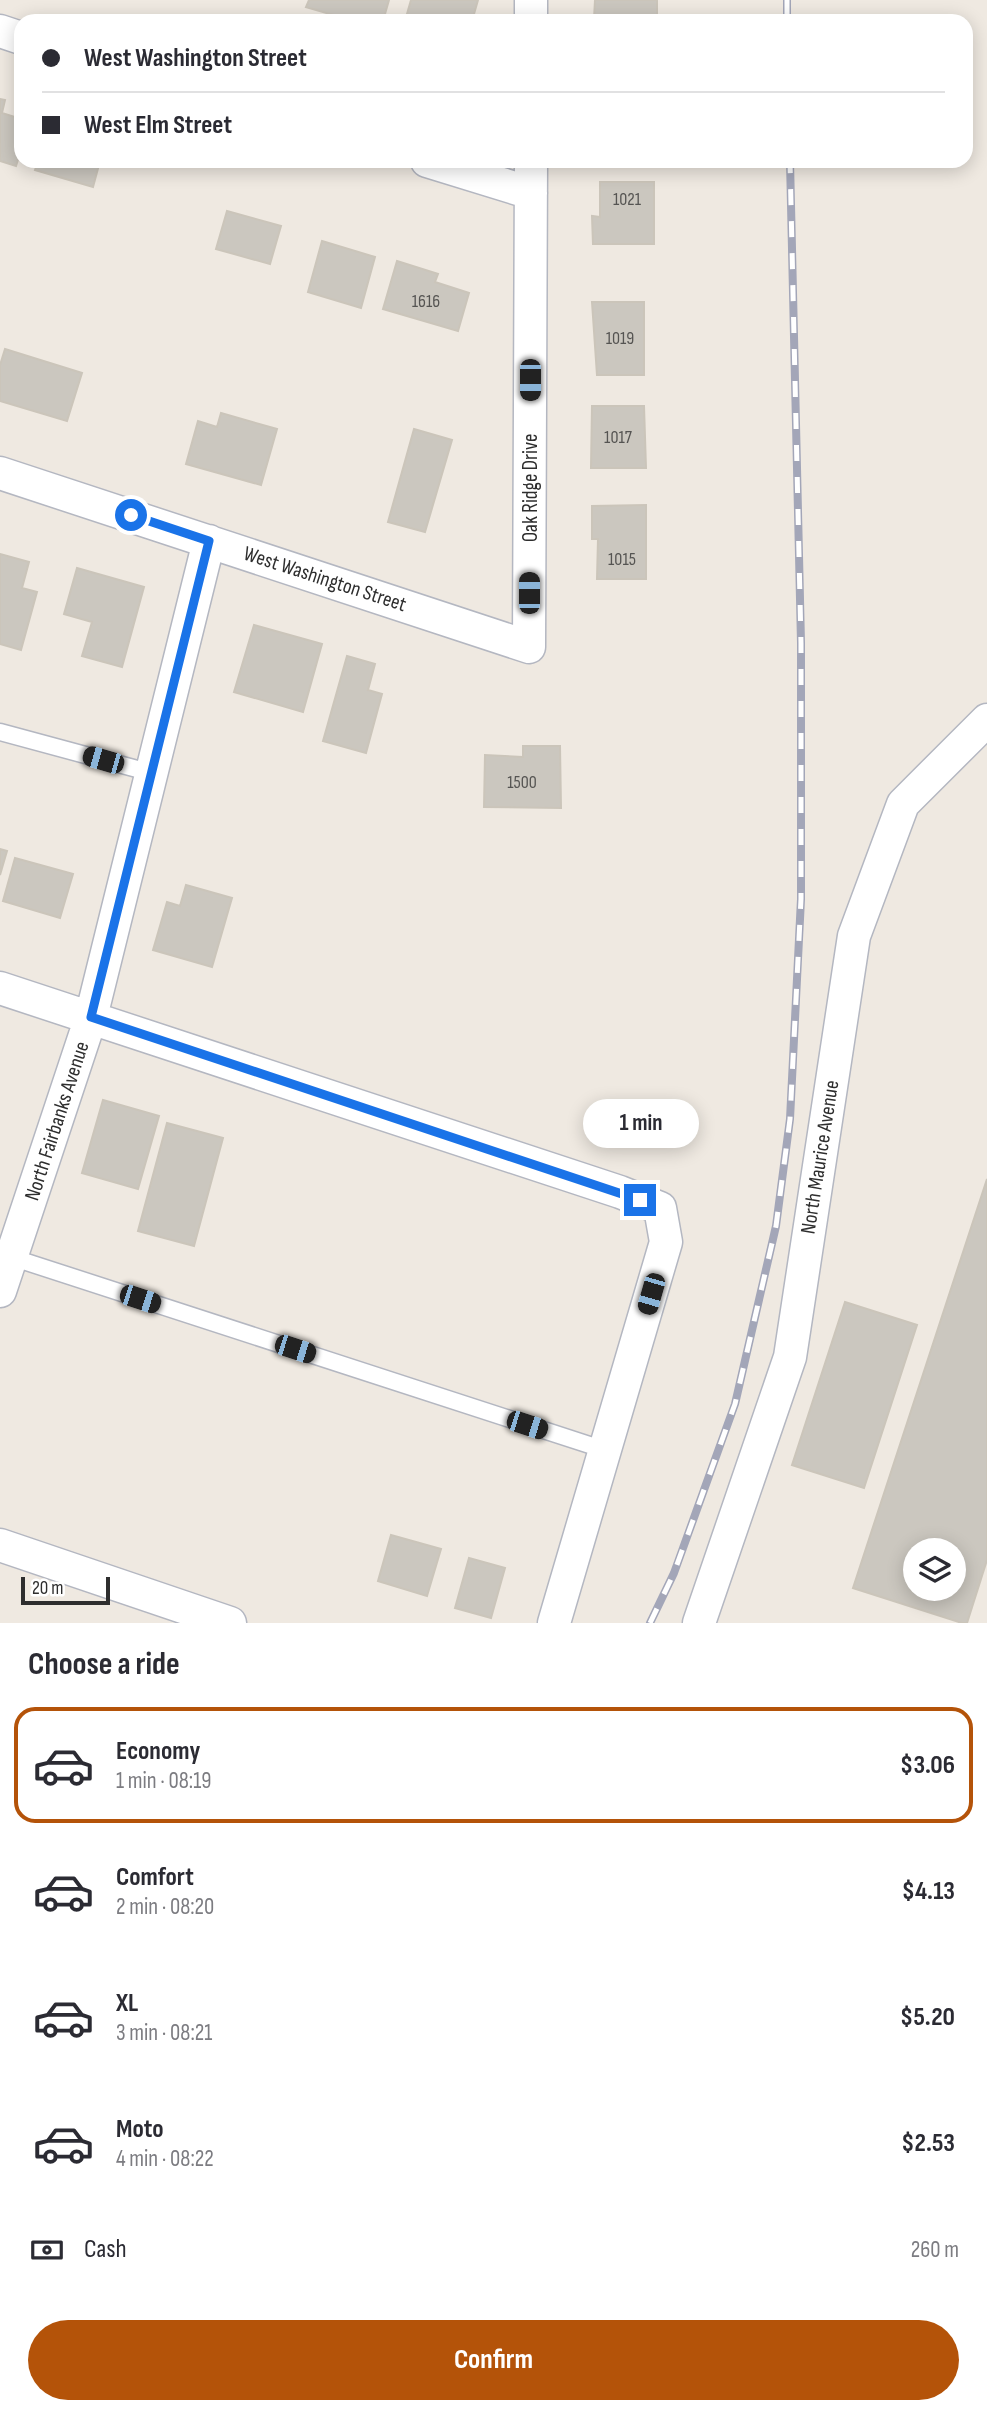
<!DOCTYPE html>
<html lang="en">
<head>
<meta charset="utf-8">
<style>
	body { margin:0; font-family:"Sofia Sans Condensed",sans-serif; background:#f7f7f7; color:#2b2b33; height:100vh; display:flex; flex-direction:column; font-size:26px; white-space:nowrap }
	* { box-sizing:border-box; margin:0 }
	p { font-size:23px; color:#7c7c81 }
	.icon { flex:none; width:38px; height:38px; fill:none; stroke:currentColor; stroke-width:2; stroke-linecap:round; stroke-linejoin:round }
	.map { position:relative; height:1623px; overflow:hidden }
	.panel { display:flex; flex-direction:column; background:#fff; flex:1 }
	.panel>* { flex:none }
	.guide { position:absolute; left:14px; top:14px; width:959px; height:154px; border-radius:21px; box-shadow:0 4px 18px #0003; display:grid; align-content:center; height:154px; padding:0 28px; background:#fff }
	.fabs { position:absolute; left:903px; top:1538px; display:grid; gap:14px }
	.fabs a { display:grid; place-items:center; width:63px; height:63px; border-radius:50%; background:#fff; box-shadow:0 4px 18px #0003; font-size:35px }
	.scale { position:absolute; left:21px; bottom:18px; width:89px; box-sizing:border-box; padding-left:7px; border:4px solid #2e2e2e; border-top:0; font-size:19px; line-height:24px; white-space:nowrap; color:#2e2e2e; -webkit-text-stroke:5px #fff; paint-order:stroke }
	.end { position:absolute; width:32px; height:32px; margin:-16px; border:9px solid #1a73e8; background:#fff; box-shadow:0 0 0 4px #fff }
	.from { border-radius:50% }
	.bubble { position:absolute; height:49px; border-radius:24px; background:#fff; box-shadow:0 4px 18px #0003; font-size:23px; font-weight:700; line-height:49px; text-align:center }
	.car { position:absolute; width:21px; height:42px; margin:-21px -10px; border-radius:9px; box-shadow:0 0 5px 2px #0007; background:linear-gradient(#222 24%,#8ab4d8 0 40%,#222 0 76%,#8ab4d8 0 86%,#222 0) }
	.guide b { display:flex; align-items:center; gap:24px; height:66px; font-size:26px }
	.guide b+b { border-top:2px solid #e1e1e2 }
	.guide i { width:18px; height:18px; background:#2b2b33 }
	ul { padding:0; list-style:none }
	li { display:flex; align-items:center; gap:21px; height:116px; margin:0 14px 10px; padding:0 14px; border:4px solid transparent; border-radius:21px }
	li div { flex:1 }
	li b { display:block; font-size:26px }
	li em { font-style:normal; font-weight:700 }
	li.on { border-color:#b45309 }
	li>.icon { width:63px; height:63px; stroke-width:1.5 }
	h2 { padding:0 28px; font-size:32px; line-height:84px }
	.pay { display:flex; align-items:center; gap:18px; height:77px; padding:0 28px; font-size:26px }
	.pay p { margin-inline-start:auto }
	.action { display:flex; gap:14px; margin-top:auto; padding:14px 28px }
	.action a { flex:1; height:80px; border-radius:42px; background:#b45309; color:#fff; font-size:28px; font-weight:700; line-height:80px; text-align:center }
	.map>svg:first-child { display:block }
</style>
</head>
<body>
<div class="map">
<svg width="987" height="1623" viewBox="0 0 987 1623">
	<rect width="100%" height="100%" fill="#efe9e1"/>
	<!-- building -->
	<path fill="#cbc7bf" stroke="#cbc5ba" stroke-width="2" fill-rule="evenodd" d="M309,0h80l-6,21h-29l-48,-14z
		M411,0h67l-6,21h-67z
		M595,0h62v21l-63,-2z
		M0,99l5,1 -3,13 19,6v31l-5,16 -16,-5z
		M38,161h62l-7,26 -58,-17z
		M600,182h54v62h-61l-1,-28 8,1z
		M227,211l54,15 -11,38 -54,-15z
		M322,241l53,16 -14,51 -53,-16z
		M397,261l41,13 -3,8 34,11 -11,38 -75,-22z
		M592,302h52v73h-47z
		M5,349l77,24 -15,48 -67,-20v-36z
		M592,406h52l2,62h-55z
		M221,413l56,16 -16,56 -75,-21 12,-43 19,6z
		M414,429l38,11 -27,92 -37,-10z
		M646,505v74h-49l1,-40h-6v-33z
		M0,554l29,8 -7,26 15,4 -16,58 -21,-6z
		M77,568l67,19 -22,80 -40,-11 10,-34 -28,-8z
		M254,625l68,19 -19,68 -69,-20z
		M347,656l28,8 -7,26 14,4 -16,59 -43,-12z
		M523,746h37l1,62 -77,-1 1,-52 38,2z
		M0,849l7,2 -7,24z
		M15,858l58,16 -13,44 -57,-17z
		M186,885l46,13 -20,69 -59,-17 14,-48 13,4z
		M103,1100l56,16 -21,73 -56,-16z
		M167,1123l56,15 -29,108 -56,-15z
		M987,1179v381l-20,63h-5l-109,-35zM915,1550h39v39h-39z
		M845,1302l72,23 -53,163 -72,-23z
		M391,1535l50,14 -14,47 -49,-15z
		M469,1558l36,10 -14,50 -36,-10z"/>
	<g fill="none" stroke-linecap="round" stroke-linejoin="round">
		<!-- lane casing -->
		<g stroke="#b4b7c1" stroke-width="19">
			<path id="lane" d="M0,732l152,41
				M8,1256l597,194"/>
		</g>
		<!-- street casing -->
		<g stroke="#b4b7c1" stroke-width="35">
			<path id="street" d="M531,21v-21
				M0,31l21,7
				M427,161l104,32
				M0,473l529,174 2,-486
				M0,988l620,204 40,16 6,34 -112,381
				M0,1291l91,-274 118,-476
				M0,1545l230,78
				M699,1623l91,-266 64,-421 49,-132 84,-84"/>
		</g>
		<!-- lane -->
		<use href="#lane" stroke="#fff" stroke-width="16"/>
		<!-- street -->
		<use href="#street" stroke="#fff" stroke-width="32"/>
		<!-- rail casing -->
		<g stroke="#a3a6b8" stroke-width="8">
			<path id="rail" d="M787,0v21
				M650,1623l24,-50 61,-169 41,-178 14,-107 11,-220v-256l-11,-482"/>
		</g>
		<!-- rail -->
		<use href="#rail" stroke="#fff" stroke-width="5" stroke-dasharray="16" stroke-linecap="butt"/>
	</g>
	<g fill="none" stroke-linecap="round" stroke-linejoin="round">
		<!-- route -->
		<path stroke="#1a73e8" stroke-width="9" d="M131,515l78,26 -118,476 549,183"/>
	</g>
	<g text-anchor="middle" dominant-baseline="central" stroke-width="5" stroke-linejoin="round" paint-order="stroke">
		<!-- number labels -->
		<g font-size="18" fill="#555452">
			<text x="627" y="199">1021</text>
			<text x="426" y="301">1616</text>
			<text x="620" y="338">1019</text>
			<text x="618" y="437">1017</text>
			<text x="622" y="559">1015</text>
			<text x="522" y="782">1500</text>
		</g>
		<!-- street labels -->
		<g font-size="21" fill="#2e2e2e" stroke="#fff">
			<text transform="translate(530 488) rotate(-90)">Oak Ridge Drive</text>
			<text transform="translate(325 579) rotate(18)">West Washington Street</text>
			<text transform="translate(57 1121) rotate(-72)">North Fairbanks Avenue</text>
			<text transform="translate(820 1157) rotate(-81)">North Maurice Avenue</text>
		</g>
	</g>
</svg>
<div class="fabs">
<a><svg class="icon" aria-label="layers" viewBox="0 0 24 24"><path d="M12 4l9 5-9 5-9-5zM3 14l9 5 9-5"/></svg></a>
</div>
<div class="scale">20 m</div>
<i class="end from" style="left:131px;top:515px"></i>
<i class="end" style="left:640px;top:1200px"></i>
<div class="bubble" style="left:583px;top:1099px;width:116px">1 min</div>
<i class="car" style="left:530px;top:380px;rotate:180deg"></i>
<i class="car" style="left:529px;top:593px;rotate:0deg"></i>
<i class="car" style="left:103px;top:760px;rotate:286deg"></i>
<i class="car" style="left:651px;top:1294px;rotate:196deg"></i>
<i class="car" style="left:140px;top:1299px;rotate:108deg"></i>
<i class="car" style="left:295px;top:1349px;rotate:108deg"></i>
<i class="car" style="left:527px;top:1425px;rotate:108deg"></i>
<div class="guide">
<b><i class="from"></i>West Washington Street</b>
<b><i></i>West Elm Street</b>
</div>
</div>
<section class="panel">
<h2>Choose a ride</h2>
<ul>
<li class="on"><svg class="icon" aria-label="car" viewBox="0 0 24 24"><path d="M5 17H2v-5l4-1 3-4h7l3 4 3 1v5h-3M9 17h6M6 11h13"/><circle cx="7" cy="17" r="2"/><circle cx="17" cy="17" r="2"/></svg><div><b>Economy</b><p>1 min · 08:19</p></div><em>$3.06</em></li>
<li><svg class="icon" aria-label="car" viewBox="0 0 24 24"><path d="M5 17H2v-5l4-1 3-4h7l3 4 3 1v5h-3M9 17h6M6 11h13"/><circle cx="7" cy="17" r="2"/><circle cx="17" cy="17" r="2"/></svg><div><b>Comfort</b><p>2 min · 08:20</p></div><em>$4.13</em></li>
<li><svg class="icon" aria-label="car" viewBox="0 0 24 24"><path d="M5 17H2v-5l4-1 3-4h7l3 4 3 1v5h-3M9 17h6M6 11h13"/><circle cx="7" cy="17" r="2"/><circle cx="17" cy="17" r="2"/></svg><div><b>XL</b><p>3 min · 08:21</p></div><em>$5.20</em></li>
<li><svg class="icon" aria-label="car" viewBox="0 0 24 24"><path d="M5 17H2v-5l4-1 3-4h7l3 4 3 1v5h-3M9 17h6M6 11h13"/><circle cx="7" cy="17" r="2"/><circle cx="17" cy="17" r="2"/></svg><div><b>Moto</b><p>4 min · 08:22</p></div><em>$2.53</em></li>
</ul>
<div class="pay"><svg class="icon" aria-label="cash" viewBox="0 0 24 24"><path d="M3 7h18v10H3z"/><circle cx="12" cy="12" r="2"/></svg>Cash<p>260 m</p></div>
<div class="action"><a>Confirm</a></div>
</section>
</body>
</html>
